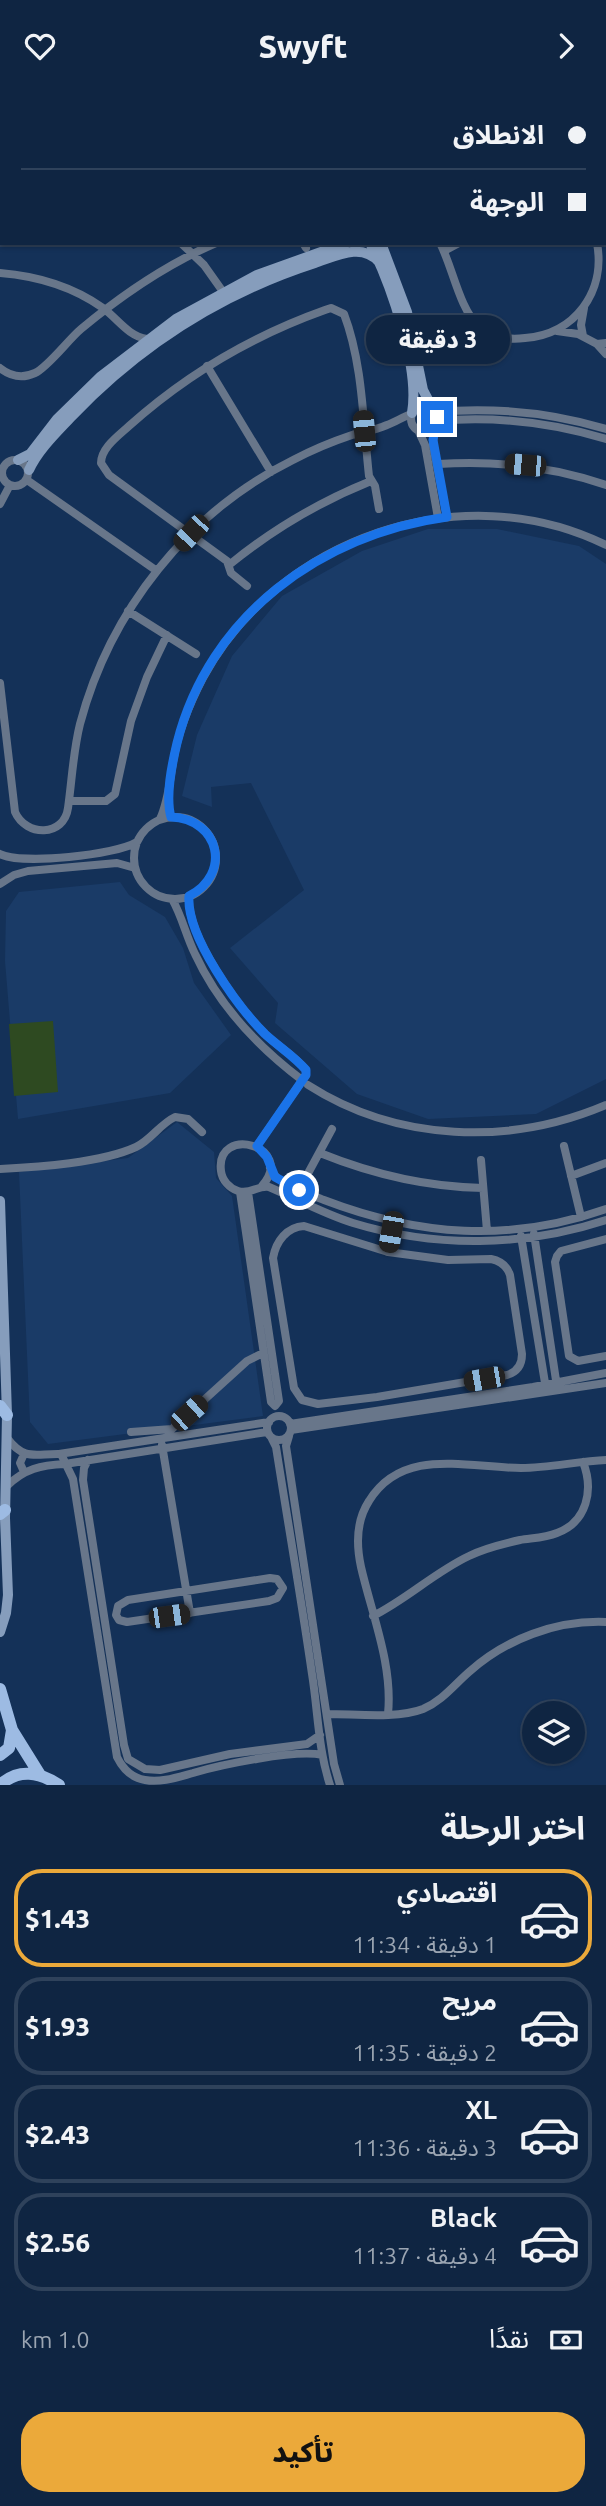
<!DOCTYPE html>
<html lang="ar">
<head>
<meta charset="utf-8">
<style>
	body { margin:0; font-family:Ubuntu,"Noto Sans Arabic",sans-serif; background:#1d314d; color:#f1f3f6; direction:rtl; height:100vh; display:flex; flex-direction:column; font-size:26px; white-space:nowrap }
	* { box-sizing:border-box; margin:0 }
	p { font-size:23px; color:#9ba5b2 }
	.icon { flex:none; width:38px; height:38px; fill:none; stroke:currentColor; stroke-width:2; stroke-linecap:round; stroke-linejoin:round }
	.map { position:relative; height:1694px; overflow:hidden; direction:ltr }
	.details { display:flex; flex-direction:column; background:#0f2542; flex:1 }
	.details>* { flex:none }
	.top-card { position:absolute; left:0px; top:0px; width:607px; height:154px; box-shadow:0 2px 5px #0004,0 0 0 2px #2f425b; direction:rtl; display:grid; align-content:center; height:154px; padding:0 21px; background:#0f2542 }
	.fabs { position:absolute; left:522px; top:1610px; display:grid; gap:14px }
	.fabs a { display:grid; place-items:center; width:63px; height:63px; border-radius:50%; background:#0f2542; box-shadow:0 2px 5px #0004,0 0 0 2px #2f425b; font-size:35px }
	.end { position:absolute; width:32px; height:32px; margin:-16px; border:9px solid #1a73e8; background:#fff; box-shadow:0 0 0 4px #fff }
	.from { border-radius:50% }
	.bubble { position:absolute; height:49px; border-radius:24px; background:#0f2542; box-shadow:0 2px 5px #0004,0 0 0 2px #2f425b; font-size:23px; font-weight:800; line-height:49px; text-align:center; direction:rtl }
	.car { position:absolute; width:21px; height:42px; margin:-21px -10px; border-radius:9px; box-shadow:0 0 5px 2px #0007; background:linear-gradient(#222 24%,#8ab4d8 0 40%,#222 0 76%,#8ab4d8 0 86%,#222 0) }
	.top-card b { display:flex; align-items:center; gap:24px; height:66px; font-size:26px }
	.top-card b+b { border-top:2px solid #2f425b }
	.top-card i { width:18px; height:18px; background:#f1f3f6 }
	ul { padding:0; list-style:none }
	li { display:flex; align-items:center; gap:21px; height:98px; margin:0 14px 10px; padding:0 7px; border:4px solid #2f425b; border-radius:28px }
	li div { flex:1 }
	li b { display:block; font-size:26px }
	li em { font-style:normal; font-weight:800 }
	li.current { border-color:#eba93a }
	li>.icon { width:63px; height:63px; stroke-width:1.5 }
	h2 { padding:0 21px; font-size:32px; line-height:84px }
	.pay { display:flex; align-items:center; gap:18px; height:77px; padding:0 21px; font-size:26px }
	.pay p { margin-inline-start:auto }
	.primary-button { display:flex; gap:14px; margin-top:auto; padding:14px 21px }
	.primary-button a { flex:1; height:80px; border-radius:28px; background:#eba93a; color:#111; font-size:28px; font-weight:800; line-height:80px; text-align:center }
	header { display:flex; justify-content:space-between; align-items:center; height:91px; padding:0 21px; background:#0f2542; font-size:32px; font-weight:800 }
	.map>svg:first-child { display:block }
</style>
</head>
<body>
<header><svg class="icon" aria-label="forward" viewBox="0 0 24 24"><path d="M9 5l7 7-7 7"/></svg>Swyft<svg class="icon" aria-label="heart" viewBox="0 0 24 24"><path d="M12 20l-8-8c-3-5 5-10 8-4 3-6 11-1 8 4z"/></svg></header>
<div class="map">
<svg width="606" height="1694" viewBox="0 0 606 1694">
	<rect width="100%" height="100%" fill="#143158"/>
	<!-- built -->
	<path fill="#1a3b67" d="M428,438h69l82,17 27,18v515l-70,35 -108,5 -71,-25 -82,-71 3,-20 -48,-55 74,-58 -53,-107 -40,4 1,20 -30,-11 15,-61 35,-79 50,-60 80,-45z
		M120,791l9,13 36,22 18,31 11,35 37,52 -61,58 -152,26 -13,-158 1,-50 13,-19z
		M177,1031l37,30 2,26 16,18 31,220 -215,28 -18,-22 -11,-250 109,-14z"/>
	<!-- green -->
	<path fill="#2e4a21" d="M53,930l5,71 -44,4 -5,-72z"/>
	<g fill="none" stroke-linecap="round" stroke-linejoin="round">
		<!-- street -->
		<path stroke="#68768a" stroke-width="8" d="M328,0l1,2
			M582,0v2
			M444,2l1,-2
			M0,14h2
			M0,84h2
			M181,152l23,22 22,31
			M303,152l3,5
			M440,152c13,25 19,65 39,84 13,11 29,13 46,11 50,-4 81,-46 72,-95
			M444,160l15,-8
			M0,182c37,3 72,13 103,35 15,11 25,28 44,31
			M557,240l21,3 19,10
			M583,245l-2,-11 3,-17
			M606,252l-9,1 9,10
			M207,275l64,106
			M0,277c10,8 22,11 35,5 13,-6 33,-33 46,-44 42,-35 84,-64 135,-86
			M411 328a13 13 0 1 1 26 0a13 13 0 1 1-26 0Z
			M435,321c59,-5 115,0 171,17
			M437,330c58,-5 113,1 169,18
			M434,337l-1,16 14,73
			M419,341l6,13 13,73
			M2 382a13 13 0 1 1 26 0a13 13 0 1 1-26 0Z
			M438,373c58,-4 112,2 168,21
			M27,389l130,91
			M0,413l10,-19
			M229,474c44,-36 90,-63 142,-84
			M247,495l-16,-13 -4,-12 -118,-86 -8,-12c0,-15 17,-27 28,-37 58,-52 123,-90 196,-116l6,-2 13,6c19,50 19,109 25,162l6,10 4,23
			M128,520l68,43
			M0,592l15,129c11,25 49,25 53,-4 4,-28 5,-56 12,-84 30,-113 108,-212 213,-264 19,-10 38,-18 59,-25 11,-3 24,-5 35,-10 8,-3 16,-8 24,-11
			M69,710h37l9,-7 16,-73 16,-44 20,-42
			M134 767a41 41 0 1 1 82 0a41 41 0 1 1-82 0Z
			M160,728c9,-19 10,-42 14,-62 5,-27 16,-54 29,-79 75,-140 259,-204 403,-133
			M0,763c22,11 116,1 137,-12
			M0,793l14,-9 14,-4 89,-8 18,5
			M189,805c-3,40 50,112 77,139 13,12 30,22 40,35v5l-49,71
			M172,808c10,17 14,37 23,55 24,52 62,92 107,126
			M308,994c89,57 202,61 298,20
			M564,1055l17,71
			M320,1062c52,21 106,34 163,35
			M481,1069l6,71
			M270,1077c8,18 36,25 54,32 94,36 186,43 282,9
			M0,1078c39,-2 101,-6 136,-22 15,-7 24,-23 39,-30l13,2 14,13
			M571,1085l35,-13
			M262,1095c35,-40 -47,-62 -41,-15 1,9 8,17 17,20 12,4 20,-6 31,-4 28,12 55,27 84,36 82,25 171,24 253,-3
			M299,1099l33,-61
			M240,1101l31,210 4,4 4,-5 -31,-209
			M304,1135l84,26 60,8 43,-1c10,2 16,7 19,16l12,79c0,11 -5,18 -15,21l-130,22 -59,7 -16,-4 -8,-12 -21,-130c3,-17 14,-31 31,-32z
			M534,1143l23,153
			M521,1145l25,153
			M606,1148l-45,12 -4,5 -2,6 14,94 9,5 28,-5
			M388,1161l3,-20
			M267 1337a12 12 0 1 1 24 0a12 12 0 1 1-24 0Z
			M290,1333l243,-37 73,-14
			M291,1339l315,-47
			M131,1341l41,-3 75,-68 16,-8
			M289,1345l-3,10 48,318 6,21
			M7,1347c18,24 29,15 54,16l12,25 44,278c6,12 15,21 28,23 16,3 33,-3 48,-7 27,-8 103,-24 129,-18
			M272,1348l4,8c12,76 25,151 36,227 6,37 6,75 18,111
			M162,1354l28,168
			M59,1363l210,-32
			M88,1369l-4,8 -1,12 41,265 4,14 17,10 15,1 70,-16 77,-10 13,-9
			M24,1381l-4,-9 4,-9
			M7,1395c17,-17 34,-21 58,-22l202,-32
			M270,1487l7,1 6,9 -6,10 -8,3 -142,21 -8,-2 -3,-5 2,-9 10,-6z
			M373,1525c34,-17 62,-44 96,-60 16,-8 33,-12 51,-16 12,-2 25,-2 37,-7 30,-11 37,-43 26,-71
			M328,1623c28,0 69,5 95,-5 19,-8 31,-24 46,-37 37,-33 87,-52 137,-50
			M388,1623c5,-49 -16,-99 -27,-147 -5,-23 -5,-46 8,-66 34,-55 99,-33 152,-33 29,0 57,-7 85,-8"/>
		<!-- secondary -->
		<path stroke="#869dbc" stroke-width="10" d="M216,0l2,2
			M245,0l2,2
			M232,2l3,-2
			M370,152c21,41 50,125 42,170
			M381,152l26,69 16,78 10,19
			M18,369l12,-6 27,-35 43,-42 76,-58 81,-44 89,-32
			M29,379c9,-20 28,-38 43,-54 68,-71 150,-123 243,-153 21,-7 47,-21 64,-1
			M0,1110l7,214 -2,103 3,77 -2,18 -6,19"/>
		<!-- primary -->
		<path stroke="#9dbbe3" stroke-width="12" d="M0,1315l7,9
			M0,1423l5,-4
			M0,1598l12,41 28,45
			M0,1664l9,-7 3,-18
			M0,1694c19,-17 39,-13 59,0"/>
	</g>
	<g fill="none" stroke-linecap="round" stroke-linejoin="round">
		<!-- route -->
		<path stroke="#1a73e8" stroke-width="9" d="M299,1099l-24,-13 -8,-20 -10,-11 49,-71v-5c-11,-13 -28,-24 -41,-36 -27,-27 -79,-98 -76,-138 43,-22 31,-77 -18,-79 -6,-21 1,-53 6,-74 32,-127 144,-209 270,-226l-14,-77 4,-23"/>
	</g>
</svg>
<div class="fabs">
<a><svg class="icon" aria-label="layers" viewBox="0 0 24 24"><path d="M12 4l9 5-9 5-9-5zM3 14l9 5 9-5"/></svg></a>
</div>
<i class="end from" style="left:299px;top:1099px"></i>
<i class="end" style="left:437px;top:326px"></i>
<div class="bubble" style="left:366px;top:224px;width:144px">3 دقيقة</div>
<i class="car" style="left:364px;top:340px;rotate:355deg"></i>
<i class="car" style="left:525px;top:374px;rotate:275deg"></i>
<i class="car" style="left:191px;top:442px;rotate:223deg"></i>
<i class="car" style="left:391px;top:1141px;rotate:190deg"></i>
<i class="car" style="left:484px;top:1288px;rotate:260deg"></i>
<i class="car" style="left:189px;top:1322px;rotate:48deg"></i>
<i class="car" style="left:169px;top:1525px;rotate:82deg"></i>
<div class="top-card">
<b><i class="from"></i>الانطلاق</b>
<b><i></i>الوجهة</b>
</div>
</div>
<section class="details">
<h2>اختر الرحلة</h2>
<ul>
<li class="current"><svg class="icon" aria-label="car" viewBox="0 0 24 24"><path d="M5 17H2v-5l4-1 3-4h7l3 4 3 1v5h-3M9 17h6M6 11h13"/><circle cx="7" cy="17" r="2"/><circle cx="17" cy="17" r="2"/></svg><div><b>اقتصادي</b><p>1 دقيقة · 11:34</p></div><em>$1.43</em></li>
<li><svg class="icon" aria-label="car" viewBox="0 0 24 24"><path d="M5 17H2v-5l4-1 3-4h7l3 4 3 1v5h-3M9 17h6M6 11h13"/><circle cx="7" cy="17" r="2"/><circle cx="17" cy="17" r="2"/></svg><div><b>مريح</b><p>2 دقيقة · 11:35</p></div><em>$1.93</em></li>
<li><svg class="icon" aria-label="car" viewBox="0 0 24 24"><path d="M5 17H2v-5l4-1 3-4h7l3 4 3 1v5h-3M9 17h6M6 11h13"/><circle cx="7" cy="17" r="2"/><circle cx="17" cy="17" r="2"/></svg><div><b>XL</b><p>3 دقيقة · 11:36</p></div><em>$2.43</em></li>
<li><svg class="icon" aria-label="car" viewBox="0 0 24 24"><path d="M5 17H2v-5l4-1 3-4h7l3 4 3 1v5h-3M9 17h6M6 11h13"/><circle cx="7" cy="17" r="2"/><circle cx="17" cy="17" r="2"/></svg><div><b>Black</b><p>4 دقيقة · 11:37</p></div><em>$2.56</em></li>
</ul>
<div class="pay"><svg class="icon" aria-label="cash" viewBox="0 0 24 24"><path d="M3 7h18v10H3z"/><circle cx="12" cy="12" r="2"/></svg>نقدًا<p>1.0 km</p></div>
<div class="primary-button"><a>تأكيد</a></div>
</section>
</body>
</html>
